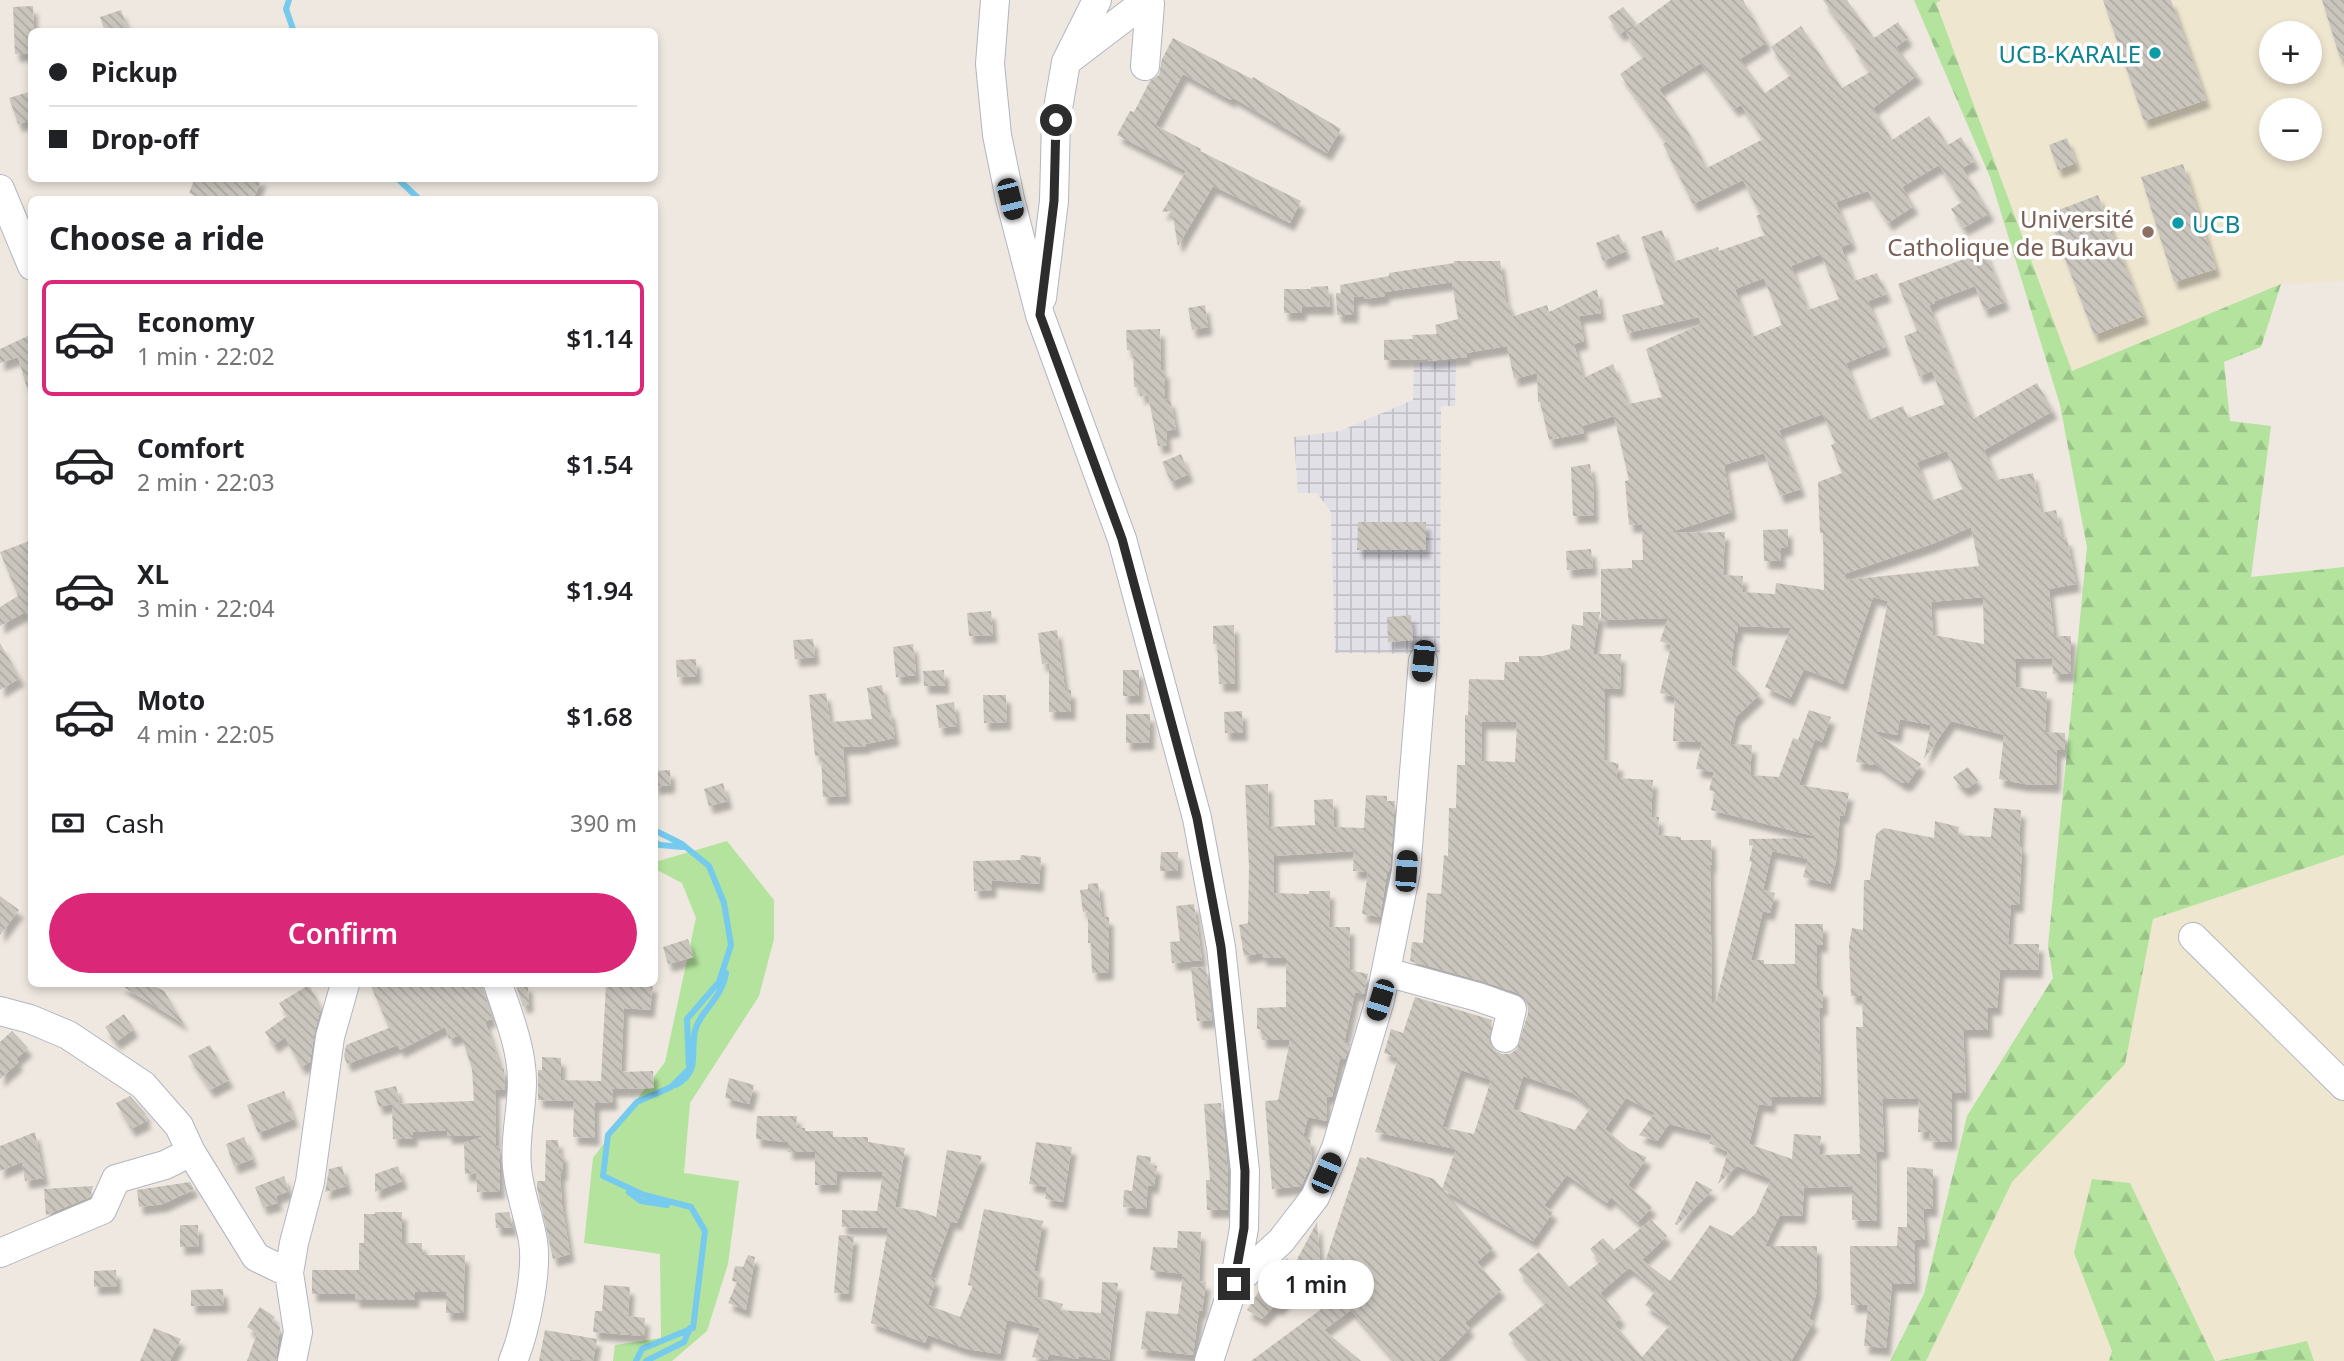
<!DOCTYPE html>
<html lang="en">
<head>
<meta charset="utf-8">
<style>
	body { margin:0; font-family:"Noto Sans",sans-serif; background:#f6f6f6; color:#202124; height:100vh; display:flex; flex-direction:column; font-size:26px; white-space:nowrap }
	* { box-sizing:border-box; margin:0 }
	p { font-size:23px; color:#757577 }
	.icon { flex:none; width:38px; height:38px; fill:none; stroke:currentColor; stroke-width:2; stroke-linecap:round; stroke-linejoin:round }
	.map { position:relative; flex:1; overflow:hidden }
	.sheet { position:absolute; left:28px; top:196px; width:630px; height:791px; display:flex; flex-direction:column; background:#fff; border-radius:10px; box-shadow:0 4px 10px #0003 }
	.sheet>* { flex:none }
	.banner { position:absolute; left:28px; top:28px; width:630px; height:154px; border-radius:10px; box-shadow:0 4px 10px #0003; display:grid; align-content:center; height:154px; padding:0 21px; background:#fff }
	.fabs { position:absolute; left:2259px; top:21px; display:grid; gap:14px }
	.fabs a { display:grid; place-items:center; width:63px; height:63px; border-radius:50%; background:#fff; box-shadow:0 4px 10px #0003; font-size:35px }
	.end { position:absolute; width:32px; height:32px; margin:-16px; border:9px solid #2d2d2d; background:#fff; box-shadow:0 0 0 4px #fff }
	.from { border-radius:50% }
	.bubble { position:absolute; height:49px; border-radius:24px; background:#fff; box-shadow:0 4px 10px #0003; font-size:23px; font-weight:600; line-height:49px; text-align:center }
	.car { position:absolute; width:21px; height:42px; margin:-21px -10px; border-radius:9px; box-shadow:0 0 5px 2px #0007; background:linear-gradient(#222 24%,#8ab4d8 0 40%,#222 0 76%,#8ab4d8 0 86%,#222 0) }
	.banner b { display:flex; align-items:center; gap:24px; height:66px; font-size:26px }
	.banner b+b { border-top:2px solid #e0e0e0 }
	.banner i { width:18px; height:18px; background:#202124 }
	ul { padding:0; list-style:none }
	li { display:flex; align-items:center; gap:21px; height:116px; margin:0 14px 10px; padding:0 7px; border:4px solid transparent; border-radius:10px }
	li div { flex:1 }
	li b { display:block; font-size:26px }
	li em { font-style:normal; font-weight:600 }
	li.active { border-color:#db2777 }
	li>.icon { width:63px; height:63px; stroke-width:1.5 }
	h2 { padding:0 21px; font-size:32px; line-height:84px }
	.pay { display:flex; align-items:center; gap:18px; height:77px; padding:0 21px; font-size:26px }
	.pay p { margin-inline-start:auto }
	.button { display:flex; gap:14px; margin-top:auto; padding:14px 21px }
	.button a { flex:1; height:80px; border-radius:42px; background:#db2777; color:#fff; font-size:28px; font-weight:600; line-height:80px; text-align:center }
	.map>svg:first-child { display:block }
</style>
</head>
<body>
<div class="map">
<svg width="2344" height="1361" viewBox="0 0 2344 1361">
	<defs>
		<pattern id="industrial-grid" width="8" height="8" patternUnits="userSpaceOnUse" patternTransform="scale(1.75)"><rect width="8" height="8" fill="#e2e0e7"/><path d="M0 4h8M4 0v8" fill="none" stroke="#c2c0c6"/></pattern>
		<pattern id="forest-firs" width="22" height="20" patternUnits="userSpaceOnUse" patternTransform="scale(1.75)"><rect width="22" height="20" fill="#b3e39d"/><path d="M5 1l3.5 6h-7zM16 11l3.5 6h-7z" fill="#9ac388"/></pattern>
		<pattern id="building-back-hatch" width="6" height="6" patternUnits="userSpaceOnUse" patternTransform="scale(1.75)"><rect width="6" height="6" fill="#cac6be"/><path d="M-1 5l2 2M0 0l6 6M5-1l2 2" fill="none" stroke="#aeaaa4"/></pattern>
		<filter id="shadow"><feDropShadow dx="4.5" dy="8" stdDeviation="2" flood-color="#0004"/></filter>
	</defs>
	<rect width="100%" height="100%" fill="#eee8e0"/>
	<!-- industrial -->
	<path fill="url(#industrial-grid)" d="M1456,360l-1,46h-14l-1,248 -105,-1 -4,-141 -14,-19h-19l-4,-56 46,-6 73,-31 1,-37z"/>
	<!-- education -->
	<path fill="#efe6d0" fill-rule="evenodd" d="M1941,0h403v281l-63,3 -209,88 -137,-370zM2272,33h38v39h-38zM2272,110h38v39h-38z
		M2344,855v506h-30l-7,-20 -92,20 -85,-177 -56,69 38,98 -3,10h-183l86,-179 113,-118 28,-145z"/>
	<!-- green -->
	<path fill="#b3e39d" d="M727,841l47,59v39l-15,57 -69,107 -6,70 55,8 -11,83 -21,67 -35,30h-59l2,-16 46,-7 -1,-84 -76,-11 9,-85 72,-96 31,-144 -14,-35 -27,-14v-7z"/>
	<!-- forest -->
	<path fill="url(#forest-firs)" d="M1914,0h27l-5,3 136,368 209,-87 -20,63 -37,15 6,59 41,5 -20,151 93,-10v288l-191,64 -28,145 -113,118 -86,179h-36l34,-67 43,-178 86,-138 -5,-32 39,-399 -27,-142 -70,-228z
		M2092,1179l38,4 85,178h-106l3,-10 -38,-98z
		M2307,1341l7,20h-97z"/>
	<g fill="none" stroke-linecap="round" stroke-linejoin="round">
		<!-- stream -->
		<path stroke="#75caee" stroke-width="6" d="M289,0l-3,9 8,23
			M397,178l23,22
			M654,842l6,3 23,2
			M676,1085c25,-14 14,-31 19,-54 4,-19 27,-32 31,-58
			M629,1192l12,9 26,4
			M636,1361l6,-12 51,-21 12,-97 -14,-24 -47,-12 -41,-19 5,-41 29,-33 34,-15 18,-18 -2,-50 32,-37 12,-37 -7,-42 -15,-37 -27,-22 -28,-14
			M646,1361l38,-19 6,-14"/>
	</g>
	<!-- building -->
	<path fill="url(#building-back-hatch)" fill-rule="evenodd" filter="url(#shadow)" d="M1671,0h72l24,42 -27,17 25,34 26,-18 -20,-28 30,-21 41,62 28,-16 -15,-22 2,-1 -34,-49h24l27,38 24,-16 10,16 -12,9 22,28 -45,33 19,32 37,-24 19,29 13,-8 14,24 -13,7 28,45 -27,15 -12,-19 11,-7 -23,-37 -37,22 12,19 -26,17 -20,-32 -32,11 16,41 -11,4 13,34 23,-8 10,21 -19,7 18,46 -40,16 22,57 35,-14 5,12 37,-14 -13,-33 -13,5 -15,-40 13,-5 -19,-47 87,-33 20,51 -21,8 -9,-24 -40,15v2l-6,2 44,114 64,-36 16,28 -69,39 12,30 37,-7 8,40 15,-3 6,29 5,-1 9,46 -27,5 5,47h17v38h-18l-1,-16 -36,1v28l31,5 -2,40 20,1v17h-8l-1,35 -32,-1 -25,-5 5,-44 -53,-14 -27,38 7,-34 -31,-6 -3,16 -26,-5 50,34 -13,19h-6l-28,-20v2l-18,-3 32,-161 -15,-4 -30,87 -39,-15 -14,30 -25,-12 26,-59 -53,-2v8h-3l-4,30 29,30 -24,23 -6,27 22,1 -2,30 29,2 14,-39 5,2 11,-30 22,7 -9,25 -7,-3 -16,46 50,8 -5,23 -4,-1 -4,47 -6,22 -27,-7 5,-18 -36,-8 -9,39 12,3 -5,20 -7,-2 -12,49h13v4h31v-40h28v21l-6,-1v45h6v19h-4l2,89h-49l-1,9 -12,-2 -10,40 43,15 2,-25 27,2 -2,19 41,-1 -4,-127h7l-1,-31h-11l-2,-51 3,-17 11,2 1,-50h6l6,-46 8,-6 50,10 1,-17 24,6 -1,8 33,2 3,-29 27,2 -2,36h3l-3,59 -8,-1 -3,40h31l-1,26h-38l-3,38 -9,-1v23h-25l3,63h-14v49l-23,-1v-9h-11l1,-34 -37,1 2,52 -8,1 1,69 -25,-1v-34l-48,2 -2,28 -22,-1 -15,31h52v45l-8,28 5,2 -23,40h-261l-22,-27 38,-31 -28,-33 21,-18 30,35 31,-25 -10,-13 13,-11 11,12 37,-30 16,16 -25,24 28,21 40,-56 22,11 24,-23 15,-34 -34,-13 -19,18 10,-32 -19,-9 3,-8 -43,-11 -12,17 -18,-6 16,-22 -29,-15 -21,31 24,20 17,8v2l-18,26 24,22 -14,15 -27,-25 -4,6 -40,-28 -23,30 9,7 -20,29 -91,-52 14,-40 -81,-17 23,-74 -14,-5 7,-24 12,4 12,-36 77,23 -3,22 5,8 8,4h8l7,-5 11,-36v-9l-4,-7 -6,-4 -36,-12 -72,-20 2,-19 11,1 4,-50 14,1 3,-39 4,1 1,-48h7l1,-43h8v-50h3l1,-36 35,1 1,-18h14v-6h24l27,-7 2,-25 11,2v-14h17l-7,42h28l-1,35 -15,-1 -1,72 15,4 -3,14 37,2 -2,37h8l-1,18 23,2v3h30l1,25h-2l2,137h4l36,-140 -3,-1 4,-15 -4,-1v-6l65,-1v-2l-103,-26 4,-18 -6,-2 5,-18 -18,-3 6,-27 -29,-1 2,-44 -15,-4 11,-48 -11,-4 8,-23 -67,2v-51l31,-1v-8h11l-1,-36 -13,1 -4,-44 4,-1 -15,-64 -32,10 2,7 -35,7 -9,-38h-2l-1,-29 -23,6 -7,-33 -41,7 1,4 -39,4v-2l-44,1v-20l29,-1 -1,-4 25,-1 -2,-9 23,-6 -6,-37 -67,10v4l-20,3 -1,-3 -10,1v18h-17l-1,-22h5l-1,-8 49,-9v-3l65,-10v-2h46l6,41h2l3,15 36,-12 2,7 48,-23 4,24 -22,3 5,25 -10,3 9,34 30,-14 16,40 33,-7 -16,-48 55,-25 -2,-7 -72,16 -5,-18 42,-11 -23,-67 21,-7 11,32 45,-15 1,4 46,-16 -9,-19 4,-2 -17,-34 -50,24 -30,-60 3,-2 -46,-68 24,-17 -18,-24zM1701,63l33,46 7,-4 22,34 -56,29 -20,-38 -28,-41zM1821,254l18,45 -31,11 -17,-44zM1764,278l18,47 -30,12 -17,-48zM1823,414l12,29 -4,2 11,28 -24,9 2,51h3l1,57 -48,-7 -1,11 -33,-2 1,-16 -20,-1 2,-43 -57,1 64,-21 -8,-47 40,-12 16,43 21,-7 -22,-59zM1947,451l16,38 -32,12 -14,-39zM1971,527l8,39 -133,14 -2,-6 88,-30zM1983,597l1,47 -51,-9 -2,-33zM1482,722h35l-2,40 -34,-1zM1461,1070l30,10 -17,54 -32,-7zM1523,1076l50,17 18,14 -16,23 -62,-21zM1629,1268l3,2 2,-2 -2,2 24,20 -11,15 26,19 -29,33 -28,-34 7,-5 -21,-25z
		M2103,0h68l35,100 -62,21z
		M2322,0h22v58h-4z
		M33,6l1,23h-2v24l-17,1 -2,-47z
		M1623,7l13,16 -16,11 -12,-17z
		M121,10l8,22h-24l-5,-15z
		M1173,38l79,41 1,-2 88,52 -14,24 -95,-56 -1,3 -48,-26 -28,51 46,24 -1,2 101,50 -11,22 -77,-37 -35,60 -6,-35 -10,1 24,-41 -69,-36 13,-24 4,1 16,-31 9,-6 3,-16z
		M32,91v29l-14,4 -9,-26z
		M2067,138l9,25 -18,7 -9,-25z
		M2183,164l33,105 -42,13 -33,-105z
		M195,178h67l-9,22h-49l-15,-7z
		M2098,195l46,121 -50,19 -46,-121z
		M1619,234l7,17 -23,10 -7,-18z
		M1328,286l2,21h-28v6h-18v-24h27v-2z
		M1205,305l3,22 -16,3 -4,-22z
		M1160,329l1,41h4v30l5,-1 6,30 -10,2 1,14 -9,1 -10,-51 -8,1v-9h-6l-1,-37h-6l-1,-20z
		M32,334v53l-5,1 -9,-31 -18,6v-14z
		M1181,454l8,20 -18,8 -9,-20z
		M1590,464l3,18 1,33 -21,1 -2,-49z
		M1358,522h68v28h-69z
		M1788,529v19h-7v13h-17l-1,-31z
		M32,540v87l-7,-15 -25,14v-19l18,-11 -18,-44z
		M1591,549l2,19 -26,2 -1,-19z
		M991,611l2,24 -24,1 -2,-23z
		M1411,615l2,25 -25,2 -1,-25z
		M1234,625l1,59h-16l-2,-40h-4v-18z
		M1057,630l8,60h6v22h-22v-49l-7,1 -4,-31z
		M813,639l2,18 -20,2 -2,-19z
		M0,643l20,35 -20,12z
		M913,644l3,31 -20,2 -3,-30z
		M696,659l1,17 -20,1 -1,-17z
		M944,670l1,16h-21l-1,-15z
		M1123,670h16v26h-16z
		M882,685l5,25h3l5,28 -29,6v2l-23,1 3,49 -23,1 -2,-42 -6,1 -6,-61 17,-2 4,29 42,-3 -5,-31z
		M983,695h23l1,27 -23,1z
		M954,702l3,24 -18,2 -3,-23z
		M1242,711l1,22h-18l-1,-21z
		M1126,714h24v28l-24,1z
		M1968,767l10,14 -10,7h-6l-9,-11z
		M670,770l1,15 -17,2v-16z
		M723,783l5,18 -19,5 -5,-17z
		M1268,784l1,43 46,-2 -1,-25 19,-1 1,28 30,1 2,-33 21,1v5h8l-5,68 -3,4 -7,44 -18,-3 6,-42 -15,-1 1,-20 -80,5v37l35,1v-3h21l-1,36h21l-1,43 19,4 -4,20 -9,-2 -11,51 6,1 -5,15 -5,-1 -8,39 -6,-1 1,25 -19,-4 -5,20 7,2 2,23 -11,24 -29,3 -7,-88 13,-1 12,-60h-28l-1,-11h-4v-21l29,-1v-49h-24v-5l-18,3 -5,-31 9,-2 1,-56 -4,-82z
		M1161,852h17v19h-18z
		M1021,855l20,2 -2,27 -47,-4v10l-18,1 -1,-30 47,-1z
		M1098,883l4,34h7v55l-17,1 -1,-30h-3v-32l-5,1 -3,-22 8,-1v-5z
		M0,896l19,14 -19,25z
		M1194,904l8,56 -30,3 -2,-21 10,-1 -4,-35z
		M688,939l6,18 -26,7 -5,-17z
		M1206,967l6,53 -15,1 -6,-53z
		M119,984h31l14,7 20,33z
		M370,984h112l10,35 -7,2 16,48h3l1,20 -10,1 1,57 4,-1v45l-23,1 -1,-19 -11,1 -1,-31 20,-7h-37v-6l-34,2v7h-20l-1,-35 -13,3 -5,-16 22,-5 4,16 -8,2 82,-3 -2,-32 -11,-34 -12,4 -4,-12 -45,23 -2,-5 -51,19 -3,-8 2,-11 43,-17z
		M524,984h4l1,20 -6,2 -7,-20z
		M606,984h47l-3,26 -26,-2 -3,64 32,-1 1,17 -42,1 1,13 -18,1v35l-22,-1 1,-36 -36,-1v-30h4v-13l19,1v22l40,1z
		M309,985l12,22 -7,28 -4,27 -9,5 -16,-30 -11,8 -9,-13 22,-16 -8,-13z
		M124,1014l10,15 -18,13 -11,-15z
		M12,1031l16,17 -12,11 3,3 -19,17v-37z
		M210,1045l19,35 -19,10 -22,-34z
		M729,1078l25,7 -5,19 -24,-6z
		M284,1091l10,28 -36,14 -11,-28z
		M130,1096l17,19 -3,1 3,5 -16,8 -15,-26z
		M1221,1103l7,69v38h-21l-1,-30h4l-6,-76z
		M757,1116h40l-1,12h9v3h28v6h35v5l37,6 -10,59 25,4 16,6 11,-67 35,6 -25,67 -6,-2 -21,56 6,2 -8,26 32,12 13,-31 -5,-1 16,-76 59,12 -9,50h5l-2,26 26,7 -2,6 40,3 1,-31 16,1 -9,77 -30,-4 -1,3 -29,-5 -2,6 -15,-3 8,-29 -33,-8 -7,34 -33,-5 -39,-14 -3,8 -54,-20 17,-95 -46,-1v-17l35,1 6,-39 -46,-1 -1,14h-21v-33h-27v-10l-32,-3z
		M35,1132l9,46 -19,3 -3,-19 -22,9v-25z
		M244,1137l9,22 -19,7 -8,-22z
		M546,1140h12l1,13h4v20h-3l2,32 8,49 -17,5 -16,-71v-7h8z
		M1036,1142l36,5 -9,55 -18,-3 2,-12 -18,-3z
		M1137,1155l14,2 -1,8 7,1 -3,20 -6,-1 -2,24 -23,-2 1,-17 8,1z
		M1360,1157l6,2 1,-2 67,22 59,69 -16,14 24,28 -36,33 5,5 -32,33h-43l-44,-51 -27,20 37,31h-110l84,-62 -25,-25 -32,34 -3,-2 1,-2 -14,15 -15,-9 14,-22 -4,-3 30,-27 7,7 23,-43 4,52z
		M342,1166l5,20 -22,6 4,-23z
		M398,1166l5,15 -28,11v-18z
		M1907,1167l26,2v40h-10l2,31h-10v44h-23l-6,64 -22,-2 4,-41h-17l-1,-59h47l1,-19h9z
		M284,1176l5,15 -13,5 2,7 -15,4 -8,-20z
		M1696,1181l17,9 -36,35 -2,-1z
		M190,1182l4,7 -31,15 -24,3 -2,-17z
		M93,1186l-3,11 -44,18 -2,-26z
		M375,1212h27v31h20v12h43l-2,58h-17v-21h-31v8h-60v-6h-43v-24h47v-27h5v-29h11z
		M509,1212l4,16h-17l-1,-15z
		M180,1225h18l1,21 -19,1z
		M1178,1231l23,1 -2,49 7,1 -4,29h-3l-6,44 -52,-6 5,-38 32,3 5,-40 -33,-4 3,-23 24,1z
		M839,1235l15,1 -6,58 -14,-1z
		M748,1255l7,2 -9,53 -18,-7 9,-21 -5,-1 3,-15 8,1z
		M116,1270l1,16 -23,1v-16z
		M604,1285l26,2 -2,29 17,2 -1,18 -51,-4 2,-21h7z
		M223,1289l1,16 -33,1v-16z
		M260,1307l15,10 -3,5 8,5 -4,34h-29l10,-28 -10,-6z
		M154,1328l27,11 -11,22h-30z
		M545,1330l52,9 -4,22 -23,-2 -1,2h-30z"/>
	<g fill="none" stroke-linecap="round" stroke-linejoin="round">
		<!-- minor casing -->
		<g stroke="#b3b5c0" stroke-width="30">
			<path id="minor" d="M995,0l-5,64 7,71 13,64 30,116 82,224 75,279 24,129 24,224 -1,57 -10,56 -25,77
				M1071,58l71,-54h8l-5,62
				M0,189l32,77
				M1042,298l12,-97 2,-81 10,-58 31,-62
				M2193,937l151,149
				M1386,972l92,25 34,12 -7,29
				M498,984c10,31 24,64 24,98 0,28 -8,57 -5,85 2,25 12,49 16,74 5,30 -8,91 -20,120
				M0,1011l30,8 38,16 75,50 36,41 12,26 65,105 33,16
				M0,1253l102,-43 14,-31 49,-14 26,-13
				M1234,1284l47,-43 34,-44 21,-49 44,-148 26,-129 17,-210
				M292,1361l6,-29 -9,-59 5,-30 16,-61 20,-145 15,-53"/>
		</g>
		<!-- minor -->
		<use href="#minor" stroke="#fff" stroke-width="28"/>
	</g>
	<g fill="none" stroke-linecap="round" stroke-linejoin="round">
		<!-- route -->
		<path stroke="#2d2d2d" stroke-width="9" d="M1056,120l-2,81 -14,114 82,224 75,279 24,129 24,224 -1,57 -10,56"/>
	</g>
	<!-- markers -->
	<g fill="#0f9aa8" stroke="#fff" stroke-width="2.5">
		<circle cx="2155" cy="53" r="7"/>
		<circle cx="2178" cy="223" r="7"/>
	</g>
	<circle fill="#8d6e63" stroke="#fff" stroke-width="2.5" cx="2148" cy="232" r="7"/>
	<g text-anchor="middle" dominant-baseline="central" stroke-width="7" stroke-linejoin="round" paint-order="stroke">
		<!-- culture labels -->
		<g font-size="24" fill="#0d838f" stroke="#fff" text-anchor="end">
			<text x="2141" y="53">UCB-KARALE</text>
			<text x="2192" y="223" text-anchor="start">UCB</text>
		</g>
		<!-- education labels -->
		<g font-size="24" fill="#785e54" stroke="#fff" text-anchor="end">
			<text x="2134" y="218">Université<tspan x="2134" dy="28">Catholique de Bukavu</tspan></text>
		</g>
	</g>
</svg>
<div class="fabs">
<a>+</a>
<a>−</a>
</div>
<i class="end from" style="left:1056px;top:120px"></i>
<i class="end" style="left:1234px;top:1284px"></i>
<div class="bubble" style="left:1258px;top:1260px;width:116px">1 min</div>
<i class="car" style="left:1010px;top:199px;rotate:166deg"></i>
<i class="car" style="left:1423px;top:661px;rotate:185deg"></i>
<i class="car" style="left:1406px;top:871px;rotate:4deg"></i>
<i class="car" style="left:1380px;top:1000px;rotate:197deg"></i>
<i class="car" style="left:1326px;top:1173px;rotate:23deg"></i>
<div class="banner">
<b><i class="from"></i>Pickup</b>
<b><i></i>Drop-off</b>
</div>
<section class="sheet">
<h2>Choose a ride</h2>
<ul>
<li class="active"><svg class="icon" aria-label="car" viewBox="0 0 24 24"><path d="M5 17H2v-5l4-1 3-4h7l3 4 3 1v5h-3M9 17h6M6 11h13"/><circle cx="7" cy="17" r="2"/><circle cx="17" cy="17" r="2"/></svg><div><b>Economy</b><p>1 min · 22:02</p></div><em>$1.14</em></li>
<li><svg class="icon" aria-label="car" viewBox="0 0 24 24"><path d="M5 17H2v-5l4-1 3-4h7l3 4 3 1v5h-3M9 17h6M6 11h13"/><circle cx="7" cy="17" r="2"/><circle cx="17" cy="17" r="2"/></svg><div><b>Comfort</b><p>2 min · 22:03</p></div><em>$1.54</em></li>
<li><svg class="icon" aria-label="car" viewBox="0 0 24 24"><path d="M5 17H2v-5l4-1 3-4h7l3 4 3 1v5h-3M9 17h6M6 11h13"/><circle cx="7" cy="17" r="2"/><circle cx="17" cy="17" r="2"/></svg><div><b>XL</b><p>3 min · 22:04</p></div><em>$1.94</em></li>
<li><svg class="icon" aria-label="car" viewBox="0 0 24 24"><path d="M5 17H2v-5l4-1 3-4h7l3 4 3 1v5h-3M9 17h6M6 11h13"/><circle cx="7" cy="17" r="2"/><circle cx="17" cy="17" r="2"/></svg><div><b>Moto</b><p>4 min · 22:05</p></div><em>$1.68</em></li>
</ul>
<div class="pay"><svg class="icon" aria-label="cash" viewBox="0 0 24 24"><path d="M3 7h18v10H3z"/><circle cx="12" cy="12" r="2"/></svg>Cash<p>390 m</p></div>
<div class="button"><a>Confirm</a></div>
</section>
</div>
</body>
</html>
